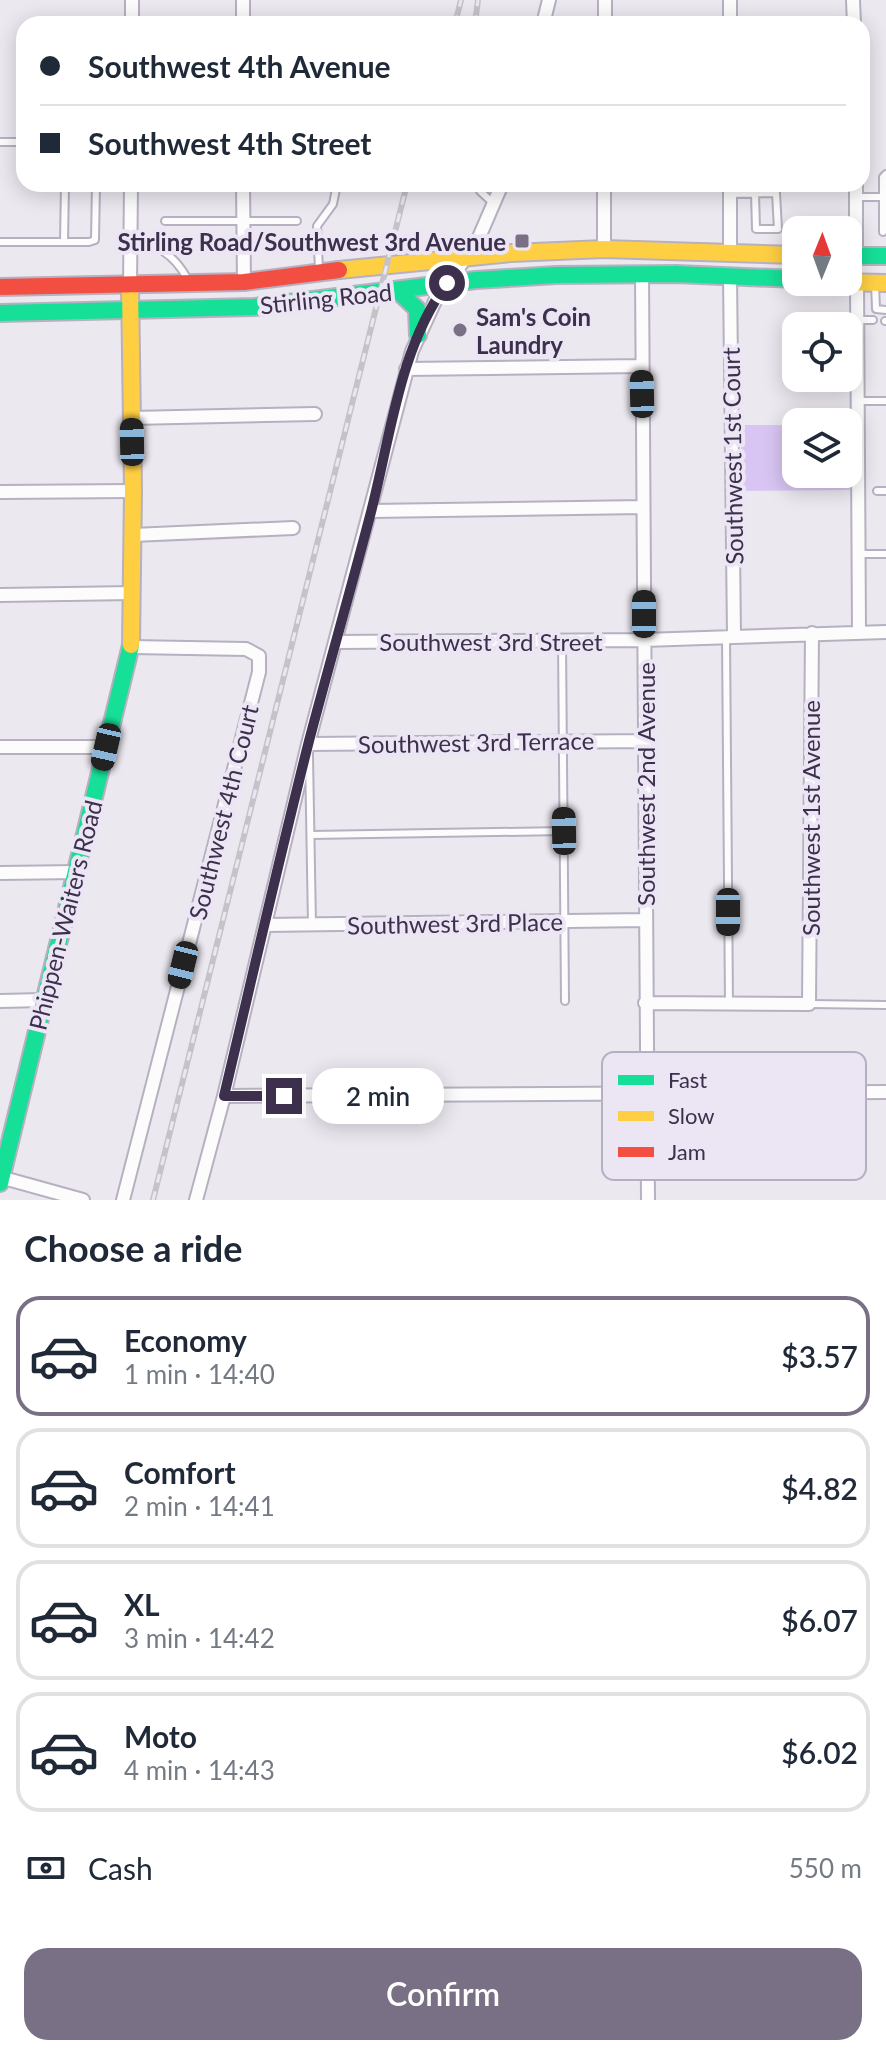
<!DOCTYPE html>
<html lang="en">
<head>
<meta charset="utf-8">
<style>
	body { margin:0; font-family:Lato,sans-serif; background:#f2f2f3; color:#1f2937; height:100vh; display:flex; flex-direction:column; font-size:30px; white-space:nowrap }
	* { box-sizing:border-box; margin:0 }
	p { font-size:26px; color:#747a83 }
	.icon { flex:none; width:44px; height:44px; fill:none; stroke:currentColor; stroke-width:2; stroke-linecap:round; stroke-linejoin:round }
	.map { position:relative; height:1200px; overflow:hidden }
	.side { display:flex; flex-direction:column; background:#fff; flex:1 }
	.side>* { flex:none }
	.top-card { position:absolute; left:16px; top:16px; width:854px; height:176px; border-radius:24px; box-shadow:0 4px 20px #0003; display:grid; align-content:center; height:176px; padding:0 24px; background:#fff }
	.needle { width:52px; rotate:1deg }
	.fabs { position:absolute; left:782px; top:216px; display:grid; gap:16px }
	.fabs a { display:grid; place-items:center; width:80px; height:80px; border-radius:16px; background:#fff; box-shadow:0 4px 20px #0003; font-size:40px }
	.end { position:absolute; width:36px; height:36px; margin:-18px; border:10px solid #3c304c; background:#fff; box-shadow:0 0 0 4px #fff }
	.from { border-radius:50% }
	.bubble { position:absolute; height:56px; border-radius:24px; background:#fff; box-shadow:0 4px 20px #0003; font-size:26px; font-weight:600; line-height:56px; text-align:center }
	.car { position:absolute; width:24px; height:48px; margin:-24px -12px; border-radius:10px; box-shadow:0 0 6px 2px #0007; background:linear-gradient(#222 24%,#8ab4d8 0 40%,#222 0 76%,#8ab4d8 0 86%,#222 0) }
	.top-card b { display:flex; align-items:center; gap:28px; height:76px; font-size:30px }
	.top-card b+b { border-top:2px solid #e0e1e3 }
	.top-card i { width:20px; height:20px; background:#1f2937 }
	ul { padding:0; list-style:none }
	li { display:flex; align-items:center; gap:24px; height:120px; margin:0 16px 12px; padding:0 8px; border:4px solid #e0e1e3; border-radius:24px }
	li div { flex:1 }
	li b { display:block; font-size:30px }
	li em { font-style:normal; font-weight:600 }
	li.on { border-color:#7a7085 }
	li>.icon { width:72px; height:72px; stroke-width:1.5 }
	h2 { padding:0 24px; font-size:36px; line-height:96px }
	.pay { display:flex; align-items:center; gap:20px; height:88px; padding:0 24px; font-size:30px }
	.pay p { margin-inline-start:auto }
	.primary-button { display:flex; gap:16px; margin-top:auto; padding:16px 24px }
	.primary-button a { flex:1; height:92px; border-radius:24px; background:#7a7085; color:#fff; font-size:32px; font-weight:600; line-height:92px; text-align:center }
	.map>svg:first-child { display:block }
</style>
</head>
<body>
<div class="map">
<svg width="886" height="1200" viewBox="0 0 886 1200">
	<rect width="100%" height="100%" fill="#ece8f0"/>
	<!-- green -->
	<path fill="#d8c5f3" d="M850,424v66l-109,1v-66h55v49h52z"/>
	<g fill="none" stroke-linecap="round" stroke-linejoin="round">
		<!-- lane casing -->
		<g stroke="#b7b0c0" stroke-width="10">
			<path id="lane" d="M0,142h24
				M482,184l-2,7 13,12
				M730,194l46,-1 2,36h-22l-1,-36
				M856,197h28
				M165,221h132
				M883,232v-55l3,-3
				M130,241c27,2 44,14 57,37
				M0,242h89l6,-2 1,-56
				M64,242l1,-58
				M319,270l-2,-44 16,-22 4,-20
				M875,283l1,26 10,1
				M857,320h16
				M885,321h1
				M858,401h28
				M877,491h9
				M858,554h28
				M726,638l3,366
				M562,641l3,360
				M309,756l3,169
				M311,835l253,-4
				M810,1004l76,1"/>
		</g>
		<!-- street casing -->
		<g stroke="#b7b0c0" stroke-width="16">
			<path id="street" d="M243,0v24
				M853,0l1,24
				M132,24v-24
				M543,24l6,-24
				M605,24v-24
				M730,24v-24
				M243,184l1,98
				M856,184v73
				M604,249v-65
				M730,252v-68
				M642,273l6,927
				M730,275l4,362
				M857,283l2,349
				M130,286l1,-102
				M406,369l235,-3
				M132,418l183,-4
				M0,492l133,-1
				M371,511l272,-4
				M133,535l160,-7
				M0,595l133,-2
				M335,642l309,-2 242,-8
				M308,744l336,-3
				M0,747h106
				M0,873l78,-1
				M265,925l381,-5
				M0,1001l43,-1
				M645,1003l164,1 3,-371
				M224,1096l662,-4
				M0,1177l83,23
				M123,1200l136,-528v-16l-13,-7 -115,-2
				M196,1200l28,-104 84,-352 104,-393 24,-52 41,-57 25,-58"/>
		</g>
		<!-- fast casing -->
		<g stroke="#b7b0c0" stroke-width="20">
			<path id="fast" d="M848,256h38
				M397,290l20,19 1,26
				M0,313l254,-6 222,-27 80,-5 120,-1 120,5
				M0,1183l131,-538"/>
		</g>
		<!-- slow casing -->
		<g stroke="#b7b0c0" stroke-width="20">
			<path id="slow" d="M339,270l172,-17 93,-4 192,6
				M835,282l51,1
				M130,286l3,205 -2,154"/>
		</g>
		<!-- jam casing -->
		<g stroke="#b7b0c0" stroke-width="20">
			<path id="jam" d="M0,287l244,-5 95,-12"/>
		</g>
		<!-- lane -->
		<use href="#lane" stroke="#fcfcfd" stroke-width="6"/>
		<!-- street -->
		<use href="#street" stroke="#fcfcfd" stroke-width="12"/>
		<!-- fast -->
		<use href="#fast" stroke="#16e098" stroke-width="16"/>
		<!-- slow -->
		<use href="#slow" stroke="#ffcf43" stroke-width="16"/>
		<!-- jam -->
		<use href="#jam" stroke="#f24e42" stroke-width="16"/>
		<!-- rail casing -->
		<g stroke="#c6c3c8" stroke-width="6">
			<path id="rail" d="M455,24l6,-24
				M475,24l3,-24
				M153,1200l254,-1016"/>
		</g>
		<!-- rail -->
		<use href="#rail" stroke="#ebe5f4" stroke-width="3" stroke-dasharray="9" stroke-linecap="butt"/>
	</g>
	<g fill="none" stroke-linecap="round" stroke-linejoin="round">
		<!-- route -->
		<path stroke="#3c304c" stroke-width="10" d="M284,1096h-60c28,-118 55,-237 85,-355 20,-76 42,-152 62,-229 20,-77 28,-163 76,-229"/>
	</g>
	<!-- markers -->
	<g fill="#7a7085" stroke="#ebe5f4" stroke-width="3">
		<rect x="514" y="233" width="16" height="16" rx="4"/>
		<circle cx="460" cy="330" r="8"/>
	</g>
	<g text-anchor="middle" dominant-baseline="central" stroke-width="8" stroke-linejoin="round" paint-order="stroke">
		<!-- poi labels -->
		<g font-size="24" font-weight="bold" fill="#3c304c" stroke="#ebe5f4" text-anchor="end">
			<text x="506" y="241">Stirling Road/Southwest 3rd Avenue</text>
			<text x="476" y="316" text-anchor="start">Sam's Coin<tspan x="476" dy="28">Laundry</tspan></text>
		</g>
		<!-- street labels -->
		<g font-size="24" fill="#3c304c" stroke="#ebe5f4">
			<text transform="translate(326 298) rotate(-6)">Stirling Road</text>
			<text transform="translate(732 456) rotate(-91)">Southwest 1st Court</text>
			<text x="491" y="641">Southwest 3rd Street</text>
			<text transform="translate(476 742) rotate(-1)">Southwest 3rd Terrace</text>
			<text transform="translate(645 784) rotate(-90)">Southwest 2nd Avenue</text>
			<text transform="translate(223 812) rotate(-76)">Southwest 4th Court</text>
			<text transform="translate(810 818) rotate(-90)">Southwest 1st Avenue</text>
			<text transform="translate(65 915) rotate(-76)">Phippen-Waiters Road</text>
			<text transform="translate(455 923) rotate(-1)">Southwest 3rd Place</text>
		</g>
	</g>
	<!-- legend -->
	<rect x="602" y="1052" width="264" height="128" rx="12" fill="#ebe5f4" stroke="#b6afc2" stroke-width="2"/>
	<rect x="618" y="1075" width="36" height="10" fill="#16e098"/>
	<rect x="618" y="1111" width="36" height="10" fill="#ffcf43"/>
	<rect x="618" y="1147" width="36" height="10" fill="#f24e42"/>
	<g font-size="22" fill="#3c304c">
		<text x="668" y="1088">Fast</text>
		<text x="668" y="1124">Slow</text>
		<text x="668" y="1160">Jam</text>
	</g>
</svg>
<div class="fabs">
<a><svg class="needle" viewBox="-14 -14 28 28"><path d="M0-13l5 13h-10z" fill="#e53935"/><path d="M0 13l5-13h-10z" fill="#747a83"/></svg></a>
<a><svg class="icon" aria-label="locate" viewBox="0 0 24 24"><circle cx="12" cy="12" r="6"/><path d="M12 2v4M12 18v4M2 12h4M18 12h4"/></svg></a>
<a><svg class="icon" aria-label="layers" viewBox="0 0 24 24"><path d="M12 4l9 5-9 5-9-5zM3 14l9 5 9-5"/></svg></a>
</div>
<i class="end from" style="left:447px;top:283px"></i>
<i class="end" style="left:284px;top:1096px"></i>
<div class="bubble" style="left:312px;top:1068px;width:132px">2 min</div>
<i class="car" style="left:642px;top:394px;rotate:359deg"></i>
<i class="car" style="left:132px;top:442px;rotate:359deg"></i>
<i class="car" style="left:644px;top:614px;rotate:0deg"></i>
<i class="car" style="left:106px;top:747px;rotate:193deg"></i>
<i class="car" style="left:564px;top:831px;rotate:359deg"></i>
<i class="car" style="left:728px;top:912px;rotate:180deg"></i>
<i class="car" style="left:183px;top:965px;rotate:194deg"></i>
<div class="top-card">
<b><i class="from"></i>Southwest 4th Avenue</b>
<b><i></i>Southwest 4th Street</b>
</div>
</div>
<section class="side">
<h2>Choose a ride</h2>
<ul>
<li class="on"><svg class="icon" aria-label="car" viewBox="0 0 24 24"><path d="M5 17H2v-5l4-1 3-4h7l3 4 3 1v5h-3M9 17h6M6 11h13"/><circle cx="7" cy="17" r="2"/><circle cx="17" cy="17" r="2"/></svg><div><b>Economy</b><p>1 min · 14:40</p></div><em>$3.57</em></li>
<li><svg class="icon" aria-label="car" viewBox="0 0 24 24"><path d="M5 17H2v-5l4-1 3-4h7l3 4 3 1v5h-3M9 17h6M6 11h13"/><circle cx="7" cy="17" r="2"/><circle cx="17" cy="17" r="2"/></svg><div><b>Comfort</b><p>2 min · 14:41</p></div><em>$4.82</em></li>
<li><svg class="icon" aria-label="car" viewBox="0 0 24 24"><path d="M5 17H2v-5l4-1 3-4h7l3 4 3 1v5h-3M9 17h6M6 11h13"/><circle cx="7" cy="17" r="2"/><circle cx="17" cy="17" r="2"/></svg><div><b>XL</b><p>3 min · 14:42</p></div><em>$6.07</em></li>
<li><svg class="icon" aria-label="car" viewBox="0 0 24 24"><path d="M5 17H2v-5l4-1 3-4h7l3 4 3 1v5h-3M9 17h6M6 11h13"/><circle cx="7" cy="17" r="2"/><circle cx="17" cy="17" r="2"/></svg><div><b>Moto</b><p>4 min · 14:43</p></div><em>$6.02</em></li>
</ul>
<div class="pay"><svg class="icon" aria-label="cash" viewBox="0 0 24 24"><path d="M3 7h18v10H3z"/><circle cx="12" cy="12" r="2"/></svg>Cash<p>550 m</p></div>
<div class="primary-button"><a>Confirm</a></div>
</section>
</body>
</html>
